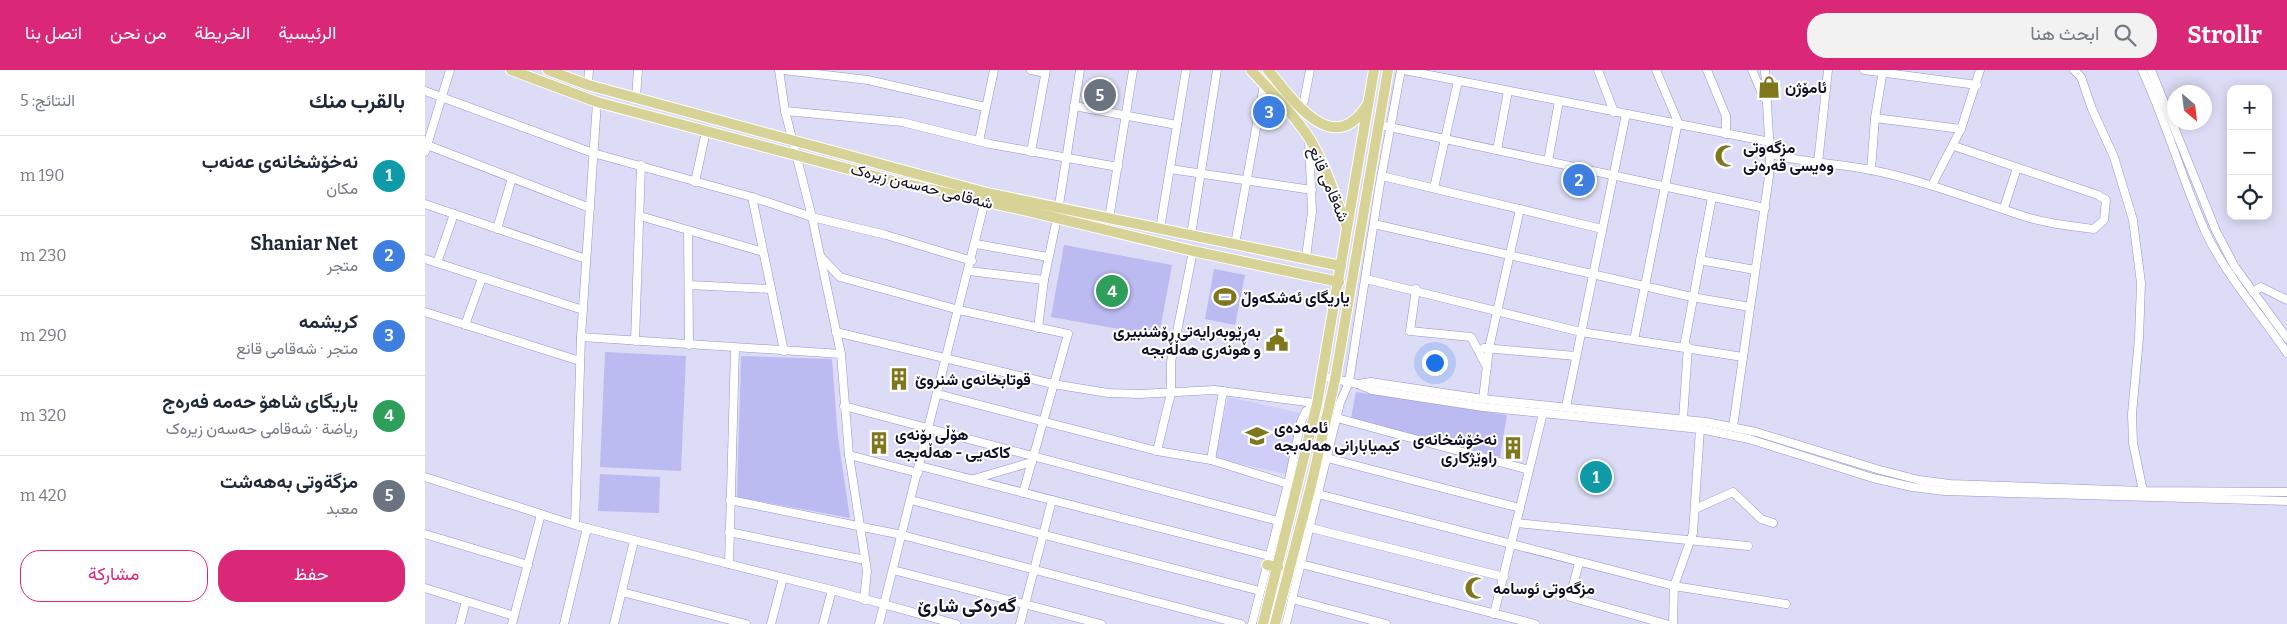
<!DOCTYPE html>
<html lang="ar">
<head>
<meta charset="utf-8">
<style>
  :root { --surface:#fff; --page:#f2f2f3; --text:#1f2937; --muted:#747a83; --line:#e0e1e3; --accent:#db2777 }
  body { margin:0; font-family:Bitter,Vazirmatn,serif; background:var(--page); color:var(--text); direction:rtl }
  .controls { position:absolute; right:15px; top:15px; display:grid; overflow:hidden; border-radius:10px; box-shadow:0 2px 12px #0003 }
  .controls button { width:45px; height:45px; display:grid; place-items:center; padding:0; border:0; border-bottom:1px solid var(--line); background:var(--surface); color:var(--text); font:25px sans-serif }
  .compass { position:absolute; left:1742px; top:15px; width:45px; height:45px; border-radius:50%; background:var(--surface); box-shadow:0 2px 12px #0003; rotate:152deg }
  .you { position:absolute; left:1009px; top:292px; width:18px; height:18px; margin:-12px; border:4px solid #fff; border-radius:50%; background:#1a73e8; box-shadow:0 0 0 8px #1a73e833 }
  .badge { display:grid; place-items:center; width:32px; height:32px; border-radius:50%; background:var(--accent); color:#fff; font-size:16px; font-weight:700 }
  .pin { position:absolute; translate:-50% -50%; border:2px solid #fff; box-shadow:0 1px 5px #0006 }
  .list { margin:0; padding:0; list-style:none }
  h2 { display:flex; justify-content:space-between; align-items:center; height:65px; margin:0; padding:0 20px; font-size:21px }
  h2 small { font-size:16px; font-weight:400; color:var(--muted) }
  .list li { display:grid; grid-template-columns:32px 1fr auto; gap:15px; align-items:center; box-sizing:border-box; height:80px; padding:0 20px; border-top:1px solid var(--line) }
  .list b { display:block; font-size:19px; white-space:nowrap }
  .list p { margin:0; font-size:16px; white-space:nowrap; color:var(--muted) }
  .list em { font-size:16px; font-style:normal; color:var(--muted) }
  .actions { display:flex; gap:10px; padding:15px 20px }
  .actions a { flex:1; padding:11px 0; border:1px solid var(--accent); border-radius:20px; text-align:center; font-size:18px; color:var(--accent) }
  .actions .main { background:var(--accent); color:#fff }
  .icon { flex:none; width:28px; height:28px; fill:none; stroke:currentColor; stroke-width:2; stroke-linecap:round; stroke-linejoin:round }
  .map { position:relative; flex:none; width:1862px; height:554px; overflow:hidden; direction:ltr }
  header { display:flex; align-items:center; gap:30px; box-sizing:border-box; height:70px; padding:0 25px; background:var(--accent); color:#fff }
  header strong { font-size:24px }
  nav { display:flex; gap:28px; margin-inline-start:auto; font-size:18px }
  .search { width:350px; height:45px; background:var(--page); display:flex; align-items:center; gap:12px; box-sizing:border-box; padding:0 18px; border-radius:20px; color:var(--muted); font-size:19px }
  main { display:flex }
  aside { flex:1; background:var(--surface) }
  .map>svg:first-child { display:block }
  .built { fill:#cecef9 }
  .green { fill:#bbbaf1 }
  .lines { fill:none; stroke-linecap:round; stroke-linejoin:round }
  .minor-casing { stroke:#9493cf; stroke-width:9 }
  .major-casing { stroke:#fff; stroke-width:12 }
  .minor { stroke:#fff; stroke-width:8 }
  .major { stroke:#d7d295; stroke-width:10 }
  .labels { text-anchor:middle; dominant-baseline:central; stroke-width:4; stroke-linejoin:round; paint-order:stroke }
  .poi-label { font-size:16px; font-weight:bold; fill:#110f25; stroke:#fff; text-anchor:start }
  .street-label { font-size:16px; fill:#110f25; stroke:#fff }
  .quarter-label { font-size:19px; font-weight:bold; fill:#110f25; stroke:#fff }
</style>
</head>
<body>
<header>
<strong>Strollr</strong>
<div class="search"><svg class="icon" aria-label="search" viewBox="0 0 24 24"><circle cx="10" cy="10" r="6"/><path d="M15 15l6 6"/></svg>ابحث هنا</div>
<nav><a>الرئيسية</a><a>الخريطة</a><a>من نحن</a><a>اتصل بنا</a></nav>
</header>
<main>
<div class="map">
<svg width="1862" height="554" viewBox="0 0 1862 554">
  <rect width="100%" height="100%" fill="#dcdcf6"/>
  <!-- built -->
  <polygon class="built" points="803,327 875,343 861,404 789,388"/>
  <!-- green -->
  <g class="green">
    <polygon points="639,175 747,195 734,266 626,247"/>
    <polygon points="789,199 820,205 810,255 780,249"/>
    <polygon points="180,282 261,286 256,401 175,397"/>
    <polygon points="316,286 407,289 413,368 425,448 312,427"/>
    <polygon points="931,322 1082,345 1075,387 926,348"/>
    <polygon points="175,404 235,407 234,443 173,441"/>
  </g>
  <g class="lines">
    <defs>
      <g id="minor">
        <polyline points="354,0 360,41 387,147 416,284 424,385 442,501 439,530"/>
        <polyline points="358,0 443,10 560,37"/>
        <polyline points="606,0 620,3"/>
        <polyline points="979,0 1345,72"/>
        <polyline points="1173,0 1189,42"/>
        <polyline points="1282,0 1301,46 1301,64"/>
        <polyline points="1327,0 1339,28"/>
        <polyline points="1439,0 1552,15"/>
        <polyline points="1649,0 1656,7 1667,39 1689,87 1708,150 1716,213 1714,268 1707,344 1708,373 1718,421"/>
        <path d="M1717 0C1742 53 1757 110 1781 163 1802 207 1835 243 1862 283"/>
        <polyline points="1726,0 1791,161 1810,197 1862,268"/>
        <polyline points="163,15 164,0"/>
        <polyline points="0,21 168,83 327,127 387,147 461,165 547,191"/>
        <polyline points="211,28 213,0"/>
        <polyline points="649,36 752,55"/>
        <polyline points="875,37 879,31 885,0"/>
        <polyline points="360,41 477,52 565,74 693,97"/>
        <polyline points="1450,48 1536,59"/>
        <polyline points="955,55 1340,138"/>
        <polyline points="554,71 569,0"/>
        <polyline points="2,75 165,138"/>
        <polyline points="1072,80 1083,21"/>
        <polyline points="0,82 25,0"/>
        <polyline points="606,82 621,0"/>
        <path d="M1345 84C1378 93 1413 93 1446 100 1497 110 1546 129 1595 145 1618 153 1645 156 1669 159L1679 150 1681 130 1673 125 1529 76"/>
        <polyline points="1123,91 1134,31"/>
        <polyline points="1393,93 1403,0"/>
        <polyline points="745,99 887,120"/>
        <polyline points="1446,100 1450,48 1458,0"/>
        <polyline points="957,106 1177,159"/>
        <polyline points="270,112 281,61"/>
        <polyline points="1507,115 1536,59 1555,0"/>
        <polyline points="1009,118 1033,11"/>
        <polyline points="327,127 359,281"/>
        <polyline points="0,134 161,189"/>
        <polyline points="1579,138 1592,98"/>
        <polyline points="215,146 338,182"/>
        <polyline points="684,149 708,0"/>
        <polyline points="949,154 1267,227 1325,237"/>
        <polyline points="72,159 87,108"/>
        <polyline points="735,159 761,0"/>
        <polyline points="263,161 264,275"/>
        <polyline points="766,165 792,0"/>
        <polyline points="551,174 623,187"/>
        <polyline points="810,174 839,15"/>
        <polyline points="396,187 415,207 534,240 643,264 598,423"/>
        <polyline points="881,187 887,142 884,70"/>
        <polyline points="0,189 158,240"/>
        <polyline points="1275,190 1330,200"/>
        <polyline points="12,193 29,144"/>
        <polyline points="544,201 619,210"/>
        <polyline points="941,209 1156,262 1318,287"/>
        <polyline points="264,215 346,219"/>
        <polyline points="991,219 985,261 1046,267 1062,297"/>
        <polyline points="1828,222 1836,217 1862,230"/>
        <polyline points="0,242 155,291"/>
        <polyline points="40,255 57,208"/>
        <polyline points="613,258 619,210 632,148 655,0"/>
        <polyline points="411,262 628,314 683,323 715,324 789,320 905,335"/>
        <polyline points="156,267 416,284"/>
        <polyline points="1209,270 1253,52 1231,0"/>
        <polyline points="210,271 216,95"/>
        <polyline points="1259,277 1287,127"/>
        <polyline points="1059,278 1151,286"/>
        <polyline points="896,306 933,314 947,320 1058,337 1275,359 1324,369 1448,408 1487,417 1519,421 1862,431"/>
        <polyline points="933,314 946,312 1058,329 1281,352 1331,362 1455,400 1494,410 1525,414 1718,421 1862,422"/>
        <polyline points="513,324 732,381 786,390 863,414"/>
        <polyline points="1058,329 1064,278 1095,139"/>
        <polyline points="419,336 853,451"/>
        <polyline points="1141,337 1201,44"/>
        <polyline points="912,348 1104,400"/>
        <polyline points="1258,349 1263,277"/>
        <polyline points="1308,357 1344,106 1345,84 1340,0"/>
        <polyline points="732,381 746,323 746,292 768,181"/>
        <polyline points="424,385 493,403"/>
        <polyline points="902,388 1095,438"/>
        <polyline points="786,390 798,321"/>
        <polyline points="495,396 844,486"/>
        <polyline points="0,407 150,455 407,520 531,554"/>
        <polyline points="549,409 607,392"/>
        <polyline points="893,424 1249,516 1361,534"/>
        <polyline points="305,430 477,465 816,554"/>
        <polyline points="486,430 835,521"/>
        <polyline points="1270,439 1308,422 1336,449 1348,453"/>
        <polyline points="1091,453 1323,476"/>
        <polyline points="150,455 156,267 172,32"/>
        <polyline points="886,458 1079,507"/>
        <polyline points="304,462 440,490"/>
        <polyline points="0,464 103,495"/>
        <polyline points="1154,493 1145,527 1241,554"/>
        <polyline points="304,494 310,278"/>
        <polyline points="876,494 1110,554"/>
        <polyline points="468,500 676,554"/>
        <polyline points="0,518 89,546"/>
        <polyline points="197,522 321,554"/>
        <polyline points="867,529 961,554"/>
        <polyline points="1069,544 1118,343"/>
        <polyline points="35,554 41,531"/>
        <polyline points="87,554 116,444"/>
        <polyline points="139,554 162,458"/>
        <polyline points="189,554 209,471"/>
        <polyline points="346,554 358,508"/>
        <polyline points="398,554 407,520"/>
        <polyline points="454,554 561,127"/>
        <polyline points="595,554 627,430"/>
        <polyline points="827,554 863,414 876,352 881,341 892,334"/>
        <polyline points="861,554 915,333 924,312 954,119 976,0"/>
        <polyline points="1248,554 1249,516 1268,463 1275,359"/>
      </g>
      <g id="major">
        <polyline points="86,0 172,32 476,113 607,142 768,181 914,212"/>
        <polyline points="123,0 163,15 562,123 916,196"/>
        <path d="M826 0C846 22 868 43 884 68 901 95 910 128 922 157"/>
        <path d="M843 0C869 31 908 90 943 34"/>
        <polyline points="842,495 853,497"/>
        <polyline points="838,554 892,334 949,0"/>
        <polyline points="850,554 886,416 910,310 963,0"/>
      </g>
    </defs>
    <!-- minor casing -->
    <use href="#minor" class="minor-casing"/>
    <!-- major casing -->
    <use href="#major" class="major-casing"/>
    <!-- minor -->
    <use href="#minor" class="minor"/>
    <!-- major -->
    <use href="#major" class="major"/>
  </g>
  <!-- icons -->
  <defs>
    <symbol id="shop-bare" viewBox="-9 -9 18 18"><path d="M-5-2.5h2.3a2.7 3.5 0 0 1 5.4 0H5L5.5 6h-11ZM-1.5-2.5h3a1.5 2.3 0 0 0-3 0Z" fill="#7f771c" stroke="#fff" stroke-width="2.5" paint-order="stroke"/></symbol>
    <symbol id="mosque-bare" viewBox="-9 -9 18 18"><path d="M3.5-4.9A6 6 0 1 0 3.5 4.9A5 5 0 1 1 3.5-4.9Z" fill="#7f771c" stroke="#fff" stroke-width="2.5" paint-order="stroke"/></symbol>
    <symbol id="stadium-bare" viewBox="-9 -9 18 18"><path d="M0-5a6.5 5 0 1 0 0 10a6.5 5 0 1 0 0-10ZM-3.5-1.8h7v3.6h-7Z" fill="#7f771c" stroke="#fff" stroke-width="2.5" paint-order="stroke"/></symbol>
    <symbol id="civic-bare" viewBox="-9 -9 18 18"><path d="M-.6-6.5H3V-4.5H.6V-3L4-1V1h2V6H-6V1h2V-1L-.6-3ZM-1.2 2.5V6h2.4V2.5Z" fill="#7f771c" stroke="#fff" stroke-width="2.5" paint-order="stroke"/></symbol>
    <symbol id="building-bare" viewBox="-9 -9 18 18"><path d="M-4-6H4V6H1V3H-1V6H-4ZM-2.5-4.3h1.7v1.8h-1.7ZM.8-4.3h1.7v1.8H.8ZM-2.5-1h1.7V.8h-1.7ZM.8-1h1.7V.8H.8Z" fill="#7f771c" stroke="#fff" stroke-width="2.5" paint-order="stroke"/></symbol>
    <symbol id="school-bare" viewBox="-9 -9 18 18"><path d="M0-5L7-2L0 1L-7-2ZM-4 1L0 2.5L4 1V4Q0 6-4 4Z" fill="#7f771c" stroke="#fff" stroke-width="2.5" paint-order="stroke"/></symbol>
  </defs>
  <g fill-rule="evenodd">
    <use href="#shop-bare" x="1328" y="1" width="32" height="32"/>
    <use href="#mosque-bare" x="1285" y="70" width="32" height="32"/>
    <use href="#stadium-bare" x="784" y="211" width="32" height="32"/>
    <use href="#civic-bare" x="836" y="254" width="32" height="32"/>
    <use href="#building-bare" x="458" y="293" width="32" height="32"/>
    <use href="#school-bare" x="816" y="350" width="32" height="32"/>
    <use href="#building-bare" x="438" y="357" width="32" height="32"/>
    <use href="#building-bare" x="1072" y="362" width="32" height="32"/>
    <use href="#mosque-bare" x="1035" y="502" width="32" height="32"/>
  </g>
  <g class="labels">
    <!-- poi labels -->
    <g class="poi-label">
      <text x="1360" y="17">ئامۆژن</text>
      <text x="1318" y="77">مزگەوتی<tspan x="1318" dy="18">وەیسی قەرەنی</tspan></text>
      <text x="816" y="227">یاریگای ئەشکەوڵ</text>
      <text x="836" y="261" text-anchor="end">بەڕێوبەرایەتی ڕۆشنبیری<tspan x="836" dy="18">و هونەری هەڵەبجە</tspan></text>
      <text x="490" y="309">قوتابخانەی شنروێ</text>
      <text x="849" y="357">ئامەدەی<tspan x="849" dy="18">کیمیابارانی هەلەبجە</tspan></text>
      <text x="470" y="364">ھۆڵی بۆنەی<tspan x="470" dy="18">کاکەیی - هەڵەبجە</tspan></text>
      <text x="1072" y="369" text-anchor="end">نەخۆشخانەی<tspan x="1072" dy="18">راوێژکاری</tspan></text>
      <text x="1068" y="518">مزگەوتی ئوسامە</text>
    </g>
    <!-- street labels -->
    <g class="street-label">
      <text transform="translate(904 114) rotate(67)">شەقامی قانع</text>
      <text transform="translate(497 116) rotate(14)">شەقامی حەسەن زیرەک</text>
    </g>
    <!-- quarter labels -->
    <g class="quarter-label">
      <text x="542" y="535">گەرەکی شارێ</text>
    </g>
  </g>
</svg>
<div class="controls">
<button>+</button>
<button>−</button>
<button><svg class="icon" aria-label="locate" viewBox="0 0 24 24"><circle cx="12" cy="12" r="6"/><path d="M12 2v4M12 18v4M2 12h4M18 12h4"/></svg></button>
</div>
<svg class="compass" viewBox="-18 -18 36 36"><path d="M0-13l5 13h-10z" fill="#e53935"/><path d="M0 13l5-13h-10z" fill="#747a83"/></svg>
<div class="you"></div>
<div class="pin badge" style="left:1171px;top:407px;background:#0f9aa8">1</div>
<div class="pin badge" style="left:1154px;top:110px;background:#3f7fe0">2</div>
<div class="pin badge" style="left:844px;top:42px;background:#3f7fe0">3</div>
<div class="pin badge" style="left:687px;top:221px;background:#2e9e5b">4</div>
<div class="pin badge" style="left:675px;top:25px;background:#6b7280">5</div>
</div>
<aside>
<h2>بالقرب منك<small>النتائج: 5</small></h2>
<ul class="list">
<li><span class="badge" style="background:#0f9aa8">1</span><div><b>نەخۆشخانەی عەنەب</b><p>مكان</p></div><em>190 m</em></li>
<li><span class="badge" style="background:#3f7fe0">2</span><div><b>Shaniar Net</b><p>متجر</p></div><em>230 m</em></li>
<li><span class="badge" style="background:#3f7fe0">3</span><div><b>کریشمە</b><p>متجر · شەقامی قانع</p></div><em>290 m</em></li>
<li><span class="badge" style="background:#2e9e5b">4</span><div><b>یاریگای شاهۆ حەمە فەرەج</b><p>رياضة · شەقامی حەسەن زیرەک</p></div><em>320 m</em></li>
<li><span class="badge" style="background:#6b7280">5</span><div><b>مزگةوتى بەھەشت</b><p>معبد</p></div><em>420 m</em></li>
</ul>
<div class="actions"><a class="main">حفظ</a><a>مشاركة</a></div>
</aside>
</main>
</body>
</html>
